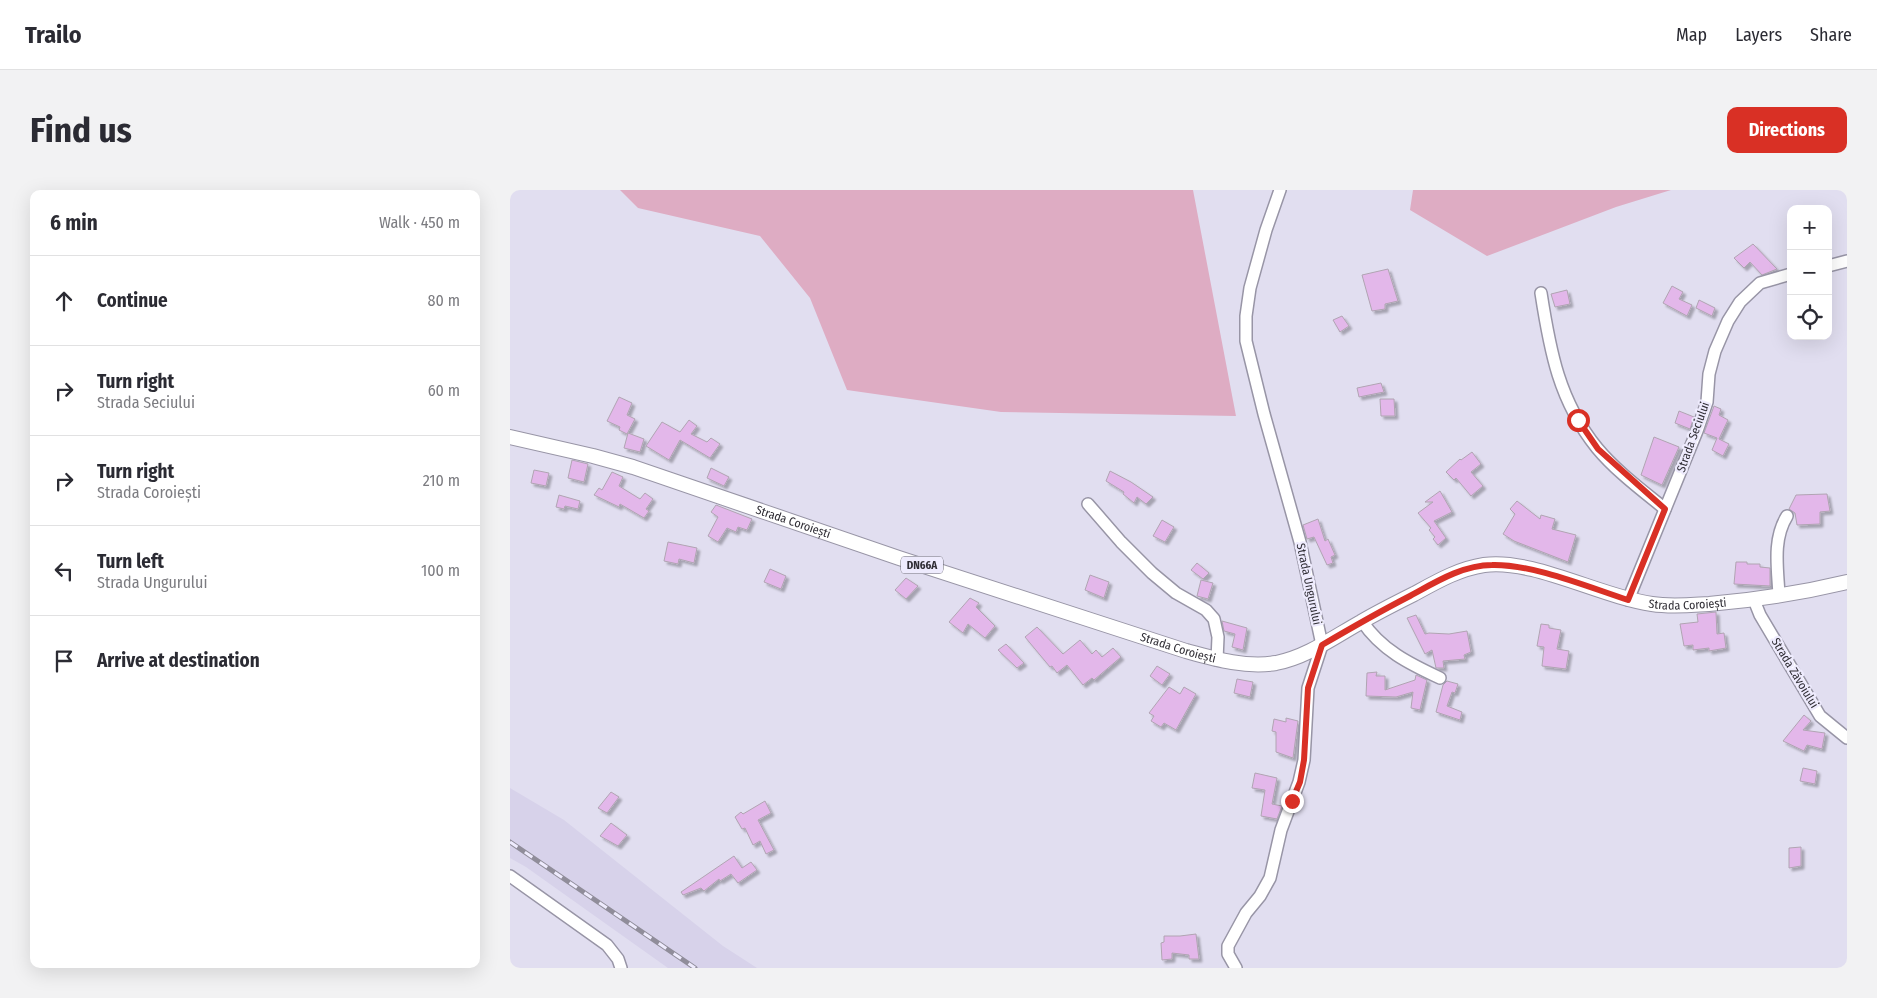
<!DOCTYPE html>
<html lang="en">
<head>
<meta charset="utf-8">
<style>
  :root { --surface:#fff; --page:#f2f2f3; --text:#2b2b33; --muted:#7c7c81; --line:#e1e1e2; --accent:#d93025 }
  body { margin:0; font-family:"Fira Sans Condensed",sans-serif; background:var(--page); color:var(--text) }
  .controls { position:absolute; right:15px; top:15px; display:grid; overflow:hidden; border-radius:10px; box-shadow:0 5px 20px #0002 }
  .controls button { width:45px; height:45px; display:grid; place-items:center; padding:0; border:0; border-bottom:1px solid var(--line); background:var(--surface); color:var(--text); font:25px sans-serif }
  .stop { position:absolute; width:15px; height:15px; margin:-11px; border:4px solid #d93025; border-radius:50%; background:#fff }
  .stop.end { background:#d93025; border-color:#fff; box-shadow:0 1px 5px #0008 }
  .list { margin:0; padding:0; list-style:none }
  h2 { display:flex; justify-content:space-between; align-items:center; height:65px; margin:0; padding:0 20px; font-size:21px }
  h2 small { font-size:16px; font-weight:400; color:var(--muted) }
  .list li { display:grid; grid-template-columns:32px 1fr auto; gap:15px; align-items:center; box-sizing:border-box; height:90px; padding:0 20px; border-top:1px solid var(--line) }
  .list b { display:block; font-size:19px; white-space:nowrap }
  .list p { margin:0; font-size:16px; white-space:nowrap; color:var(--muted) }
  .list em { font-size:16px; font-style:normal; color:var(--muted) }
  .icon { flex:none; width:28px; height:28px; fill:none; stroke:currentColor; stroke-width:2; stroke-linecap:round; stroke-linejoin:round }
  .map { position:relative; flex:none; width:1337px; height:778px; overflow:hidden; border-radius:10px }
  header { display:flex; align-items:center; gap:30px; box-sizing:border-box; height:70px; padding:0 25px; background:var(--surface); border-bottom:1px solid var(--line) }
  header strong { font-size:24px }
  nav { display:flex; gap:28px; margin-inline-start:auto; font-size:18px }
  .intro { display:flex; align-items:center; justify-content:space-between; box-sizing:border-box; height:120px; padding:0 30px }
  h1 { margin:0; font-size:35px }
  .button { padding:12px 22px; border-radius:10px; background:var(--accent); color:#fff; font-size:18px; font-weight:700 }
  main { display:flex; gap:30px; padding:0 30px }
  aside { flex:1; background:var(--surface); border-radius:10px; box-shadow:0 5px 20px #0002 }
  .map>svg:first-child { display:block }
  .built { fill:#d7d2ea }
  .green { fill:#deacc3 }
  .building { fill:#e3b7ea; stroke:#b0a4b2; filter:url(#shadow) }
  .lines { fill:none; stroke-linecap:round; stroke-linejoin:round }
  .minor-casing { stroke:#9895a6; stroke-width:14 }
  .major-casing { stroke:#9895a6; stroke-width:16 }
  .minor { stroke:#fff; stroke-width:11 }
  .major { stroke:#fff; stroke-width:14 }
  .rail-casing { stroke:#908d9a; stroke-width:5 }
  .rail { stroke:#eeebfd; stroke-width:3; stroke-dasharray:9; stroke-linecap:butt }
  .route { stroke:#d93025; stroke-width:6 }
  .labels { text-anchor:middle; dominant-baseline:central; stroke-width:4.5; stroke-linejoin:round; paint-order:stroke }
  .shield { fill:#eeebfd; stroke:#696771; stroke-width:1 }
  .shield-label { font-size:11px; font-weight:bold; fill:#302e35 }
  .street-label { font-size:12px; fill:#302e35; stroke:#eeebfd }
</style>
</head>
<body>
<header>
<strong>Trailo</strong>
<nav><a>Map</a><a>Layers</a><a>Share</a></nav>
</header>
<div class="intro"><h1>Find us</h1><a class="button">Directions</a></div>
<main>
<aside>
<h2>6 min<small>Walk · 450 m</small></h2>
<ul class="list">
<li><svg class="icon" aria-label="ahead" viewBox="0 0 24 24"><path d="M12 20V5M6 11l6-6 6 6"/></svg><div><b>Continue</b></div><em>80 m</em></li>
<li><svg class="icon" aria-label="right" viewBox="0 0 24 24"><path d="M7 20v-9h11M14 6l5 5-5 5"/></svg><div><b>Turn right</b><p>Strada Seciului</p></div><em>60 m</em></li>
<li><svg class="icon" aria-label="right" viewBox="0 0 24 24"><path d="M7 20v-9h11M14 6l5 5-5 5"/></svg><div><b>Turn right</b><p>Strada Coroiești</p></div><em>210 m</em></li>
<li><svg class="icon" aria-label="left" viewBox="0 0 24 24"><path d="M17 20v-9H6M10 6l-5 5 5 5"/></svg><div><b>Turn left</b><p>Strada Ungurului</p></div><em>100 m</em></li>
<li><svg class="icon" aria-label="arrive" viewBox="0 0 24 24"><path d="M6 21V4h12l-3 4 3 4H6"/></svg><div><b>Arrive at destination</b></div></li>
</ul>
</aside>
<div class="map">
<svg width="1337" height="778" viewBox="0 0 1337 778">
  <defs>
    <filter id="shadow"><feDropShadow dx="3" dy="3" stdDeviation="1" flood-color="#0004"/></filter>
  </defs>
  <rect width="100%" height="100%" fill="#e1def0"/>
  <!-- built -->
  <polygon class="built" points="0,598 54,630 213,756 247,778 158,778 16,677 0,668"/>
  <!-- green -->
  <g class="green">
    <polygon points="110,0 683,0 726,226 491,222 337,200 300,108 250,46 128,18"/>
    <polygon points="903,0 1161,0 1106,17 977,66 900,20"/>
  </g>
  <!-- building -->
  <g class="building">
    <polygon points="1243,54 1267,79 1252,85 1240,72 1234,78 1224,68"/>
    <polygon points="878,79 888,111 875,114 875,119 862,121 852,85"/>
    <polygon points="1162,96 1173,102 1169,109 1182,115 1177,126 1153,113"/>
    <polygon points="1057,100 1060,114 1045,117 1041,104"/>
    <polygon points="1189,110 1205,118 1202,126 1186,118"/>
    <polygon points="832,126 839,136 830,142 823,130"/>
    <polygon points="871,193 874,202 849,207 847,198"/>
    <polygon points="109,207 122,213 117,225 125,229 117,244 109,240 110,237 97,231"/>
    <polygon points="870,209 884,209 885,226 871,226"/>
    <polygon points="1204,216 1211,219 1209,225 1218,230 1209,249 1219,254 1213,266 1202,260 1207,248 1194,243"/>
    <polygon points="1169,221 1184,227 1180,239 1165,233"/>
    <polygon points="179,230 187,236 181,244 197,252 201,248 210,254 200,268 170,250 159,270 136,256 152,232 170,242"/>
    <polygon points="118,243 134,249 130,262 114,258"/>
    <polygon points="1144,247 1169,257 1152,295 1131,285"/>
    <polygon points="962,262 971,274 961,282 973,296 961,306 946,288 944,290 936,282 950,269 951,270"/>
    <polygon points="62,270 78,274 74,292 58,288"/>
    <polygon points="201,278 219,287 214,296 197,288"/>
    <polygon points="24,280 39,283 36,296 21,293"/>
    <polygon points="600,281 621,292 643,307 636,314 627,307 624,313 613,304 614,302 596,291"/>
    <polygon points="102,282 113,287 109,296 130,309 135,303 143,309 136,319 139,321 134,328 110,314 109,317 84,305 89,298 92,300"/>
    <polygon points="930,301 942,322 924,331 936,348 928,355 923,349 925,347 919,340 921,338 908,323 923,312 915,312"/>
    <polygon points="1317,304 1320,321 1310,322 1310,334 1287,335 1285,323 1279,319 1286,305"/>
    <polygon points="49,305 70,311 68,319 55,316 54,319 46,317"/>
    <polygon points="1007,311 1030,329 1031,325 1045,329 1042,339 1066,345 1058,372 1004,351 993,344 1005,324 1000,319"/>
    <polygon points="206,315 242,329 237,340 228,337 226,342 217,338 208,352 198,346 208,327 201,322"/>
    <polygon points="808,329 815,351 818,349 825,365 821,367 823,373 817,375 804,347 797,349 793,335"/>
    <polygon points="652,330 664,337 655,352 643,346"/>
    <polygon points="158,352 187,358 184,373 169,369 168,374 154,371"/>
    <polygon points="1226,372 1237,372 1237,374 1250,374 1250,377 1260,378 1260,396 1224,394"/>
    <polygon points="687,373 699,383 693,389 681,380"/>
    <polygon points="260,379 276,386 271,399 254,392"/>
    <polygon points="580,385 599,392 594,408 575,400"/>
    <polygon points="396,388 408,396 396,409 385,400"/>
    <polygon points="691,390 703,393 698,409 687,406"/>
    <polygon points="460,408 469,413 466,417 485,436 475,448 458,434 453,443 439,432"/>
    <polygon points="1206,422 1207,444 1214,443 1216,458 1199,461 1199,458 1183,460 1183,455 1174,456 1170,434 1188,432 1187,424"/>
    <polygon points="906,425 915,444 919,443 939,444 957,441 961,462 954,465 955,469 933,471 934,478 926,478 922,460 915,464 897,428"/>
    <polygon points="712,431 737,438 733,460 722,457 725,444 714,441"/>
    <polygon points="1031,434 1039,435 1039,438 1051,440 1047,459 1059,461 1056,479 1032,476 1034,457 1027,456"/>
    <polygon points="527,437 553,464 570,450 582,464 586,460 592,467 603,458 611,467 584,490 582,488 573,495 557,475 547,483 542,476 540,477 515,447"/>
    <polygon points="496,454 514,473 507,478 488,460"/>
    <polygon points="647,476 660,484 652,495 640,486"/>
    <polygon points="867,482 866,486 875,486 875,500 905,490 906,485 917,490 910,520 901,518 903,502 886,507 856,506 857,483"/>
    <polygon points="727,489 743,492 740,507 724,503"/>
    <polygon points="937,491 948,494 945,503 942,502 937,516 952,522 950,530 926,522 933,495"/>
    <polygon points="659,497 670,504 674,497 686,504 666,540 654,533 651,537 641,531 644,526 639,523"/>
    <polygon points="1294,525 1301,531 1293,540 1315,543 1312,559 1297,555 1294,561 1273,551"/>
    <polygon points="776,528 788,531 783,568 766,562 766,542 762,541 764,529 776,532"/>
    <polygon points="1293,578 1307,581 1305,594 1290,591"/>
    <polygon points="745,583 767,588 762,614 772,616 767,629 751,626 755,600 742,598"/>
    <polygon points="101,602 109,607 97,623 88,618"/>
    <polygon points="255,611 261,623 248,630 264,660 256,664 250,651 243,655 235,638 232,639 225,627 231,622 233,624"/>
    <polygon points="101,633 117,645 108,656 90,646"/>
    <polygon points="1291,657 1291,676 1279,678 1279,658"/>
    <polygon points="224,666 232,678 241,672 247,680 228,693 221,684 210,691 209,689 194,701 191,698 173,705 171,702"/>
    <polygon points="686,744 689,769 679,769 679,765 662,763 662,769 652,770 651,753 654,752 654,746 670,746"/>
  </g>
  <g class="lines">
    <defs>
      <g id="minor">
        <polyline points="1318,76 1337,71"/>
        <path d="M1031 103C1040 161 1049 211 1087 258 1106 281 1133 301 1155 319"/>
        <polyline points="578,314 611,352 642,383 666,403 696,420 704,429 708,447 707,470"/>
        <path d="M1269 406C1268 380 1262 350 1277 326"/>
        <polyline points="1118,410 1187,241 1197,212 1199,184 1205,161 1218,131 1230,112 1250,93 1281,84"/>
        <polyline points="1244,410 1250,425 1310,526 1337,548"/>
        <path d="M852 431C871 460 900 474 930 488"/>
        <polyline points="0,686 97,755 108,769 111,778"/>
        <polyline points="726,778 718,764 718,756 736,723 750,706 760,688 771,640 789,592 794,570 798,498 812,455 790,352 754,224 736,151 736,126 740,98 756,40 770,0"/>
      </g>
      <g id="major">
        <path id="s1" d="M0 247 83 266 123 277 389 368 676 461C705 469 736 478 766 473 797 467 824 447 851 432 868 422 886 413 904 404 926 392 948 379 974 375 1022 368 1091 407 1142 414 1161 417 1180 415 1199 414 1246 410 1291 403 1337 392"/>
      </g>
    </defs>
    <!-- minor casing -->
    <use href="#minor" class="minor-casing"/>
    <!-- major casing -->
    <use href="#major" class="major-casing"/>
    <!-- minor -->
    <use href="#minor" class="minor"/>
    <!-- major -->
    <use href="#major" class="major"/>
    <defs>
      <polyline id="rail" points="0,652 185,778"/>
    </defs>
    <!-- rail casing -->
    <use href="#rail" class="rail-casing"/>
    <!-- rail -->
    <use href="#rail" class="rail"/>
  </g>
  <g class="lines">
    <!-- route -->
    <path class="route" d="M782 611 790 592 794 570 798 498 812 455C841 438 869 422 898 407 924 393 952 375 982 375 1023 374 1078 397 1118 410L1155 319 1088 259 1068 230"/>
  </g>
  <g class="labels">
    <!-- shield labels -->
    <rect class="shield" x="391" y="366.5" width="42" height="17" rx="4"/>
    <g class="shield-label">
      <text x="412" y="375">DN66A</text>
    </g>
    <!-- street labels -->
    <g class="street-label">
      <text transform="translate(1183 247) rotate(-70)">Strada Seciului</text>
      <text stroke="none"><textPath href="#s1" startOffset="296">Strada Coroiești</textPath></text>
      <text transform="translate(799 394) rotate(78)">Strada Ungurului</text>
      <text stroke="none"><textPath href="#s1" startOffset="1241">Strada Coroiești</textPath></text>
      <text stroke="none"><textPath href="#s1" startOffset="701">Strada Coroiești</textPath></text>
      <text transform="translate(1285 483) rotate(59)">Strada Zăvoiului</text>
    </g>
  </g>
</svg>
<div class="controls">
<button>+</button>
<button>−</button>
<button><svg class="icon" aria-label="locate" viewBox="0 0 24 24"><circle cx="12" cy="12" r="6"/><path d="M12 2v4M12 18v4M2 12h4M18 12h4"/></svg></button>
</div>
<div class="stop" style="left:1068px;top:230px"></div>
<div class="stop end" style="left:782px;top:611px"></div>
</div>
</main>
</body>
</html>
